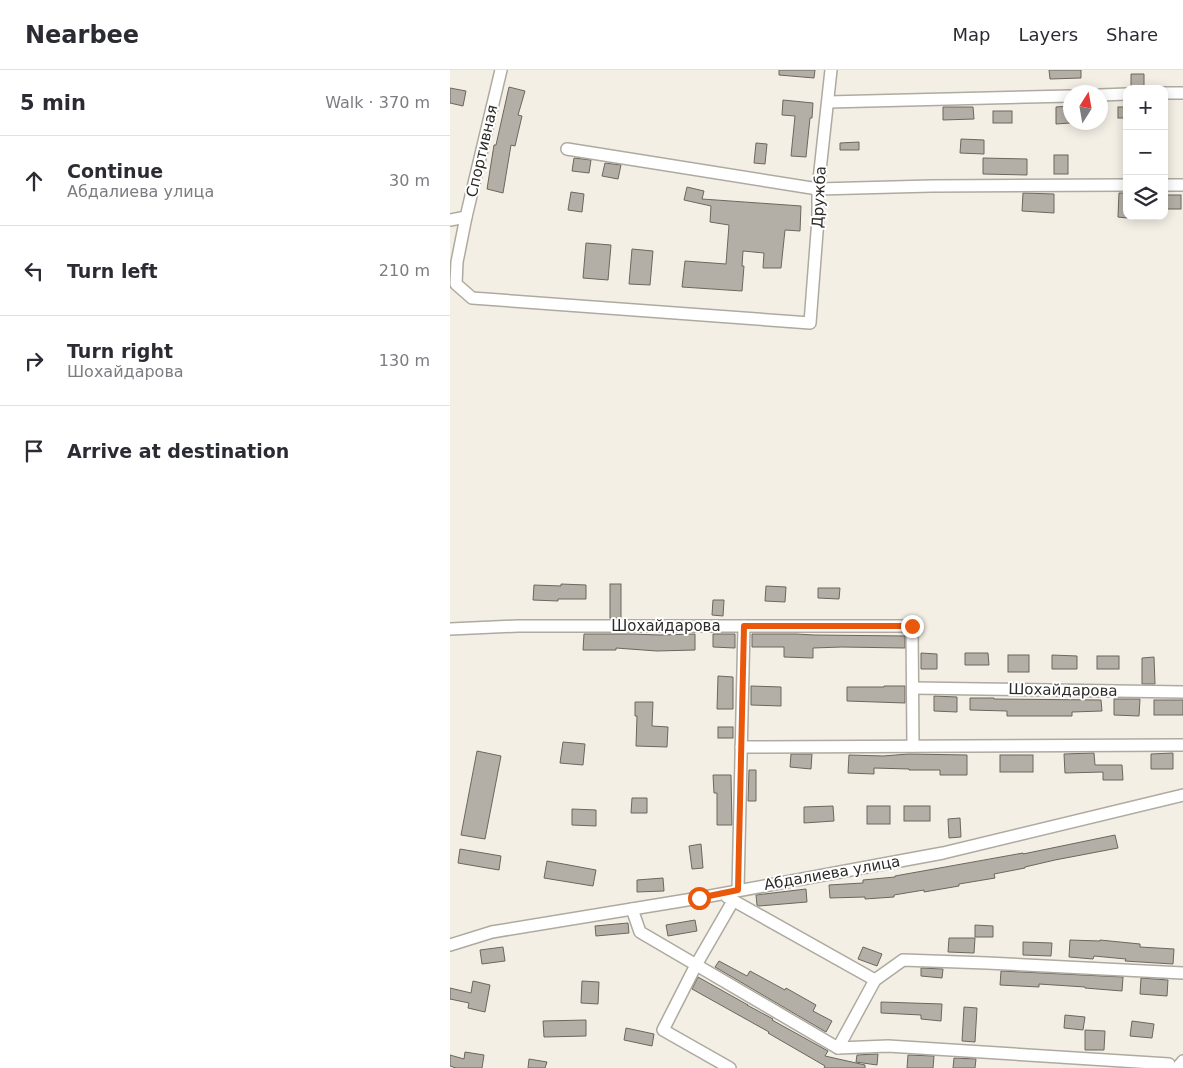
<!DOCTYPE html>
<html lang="en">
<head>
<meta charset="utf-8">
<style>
  :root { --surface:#fff; --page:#f7f7f7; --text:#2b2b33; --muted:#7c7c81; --line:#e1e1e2 }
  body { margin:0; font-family:"DejaVu Sans",sans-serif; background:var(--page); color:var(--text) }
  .controls { position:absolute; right:15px; top:15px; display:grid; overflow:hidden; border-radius:10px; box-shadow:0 2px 12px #0003 }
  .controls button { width:45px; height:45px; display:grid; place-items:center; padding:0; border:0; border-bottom:1px solid var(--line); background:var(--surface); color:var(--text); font:25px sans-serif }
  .compass { position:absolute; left:613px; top:15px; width:45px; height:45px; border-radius:50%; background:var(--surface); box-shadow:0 2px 12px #0003; rotate:11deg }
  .stop { position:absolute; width:15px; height:15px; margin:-11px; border:4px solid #ea580c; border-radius:50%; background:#fff }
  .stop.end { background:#ea580c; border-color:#fff; box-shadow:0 1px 5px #0008 }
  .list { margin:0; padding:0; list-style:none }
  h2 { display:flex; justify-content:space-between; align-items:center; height:65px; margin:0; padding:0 20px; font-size:21px }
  h2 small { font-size:16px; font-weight:400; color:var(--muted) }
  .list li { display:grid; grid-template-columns:32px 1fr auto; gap:15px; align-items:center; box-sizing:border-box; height:90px; padding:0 20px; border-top:1px solid var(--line) }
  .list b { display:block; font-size:19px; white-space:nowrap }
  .list p { margin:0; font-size:16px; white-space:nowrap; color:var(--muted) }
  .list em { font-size:16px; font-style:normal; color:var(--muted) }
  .icon { flex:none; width:28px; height:28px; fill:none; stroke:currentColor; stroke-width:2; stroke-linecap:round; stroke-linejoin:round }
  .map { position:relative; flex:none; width:733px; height:998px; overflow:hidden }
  header { display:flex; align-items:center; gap:30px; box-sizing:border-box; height:70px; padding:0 25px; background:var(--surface); border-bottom:1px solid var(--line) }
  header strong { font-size:24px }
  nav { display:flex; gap:28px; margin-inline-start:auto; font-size:18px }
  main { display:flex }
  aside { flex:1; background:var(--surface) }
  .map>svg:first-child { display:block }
  .building { fill:#b4afa6; stroke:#6b675e }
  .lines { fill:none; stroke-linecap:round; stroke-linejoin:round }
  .minor-casing { stroke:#aeaaa0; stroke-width:14 }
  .minor { stroke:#fff; stroke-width:11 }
  .route { stroke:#ea580c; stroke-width:6 }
  .labels { text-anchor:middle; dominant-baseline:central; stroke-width:4; stroke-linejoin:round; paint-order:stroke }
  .street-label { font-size:15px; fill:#2c2b27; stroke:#fff }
</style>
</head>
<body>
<header>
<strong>Nearbee</strong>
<nav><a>Map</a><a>Layers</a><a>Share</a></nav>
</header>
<main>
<aside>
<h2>5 min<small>Walk · 370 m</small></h2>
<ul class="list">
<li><svg class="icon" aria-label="ahead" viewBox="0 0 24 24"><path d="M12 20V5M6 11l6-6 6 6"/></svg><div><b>Continue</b><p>Абдалиева улица</p></div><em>30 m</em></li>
<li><svg class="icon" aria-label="left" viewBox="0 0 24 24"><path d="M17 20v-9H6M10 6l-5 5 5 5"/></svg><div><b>Turn left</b></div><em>210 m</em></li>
<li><svg class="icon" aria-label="right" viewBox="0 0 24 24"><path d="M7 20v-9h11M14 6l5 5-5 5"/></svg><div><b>Turn right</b><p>Шохайдарова</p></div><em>130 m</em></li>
<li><svg class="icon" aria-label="arrive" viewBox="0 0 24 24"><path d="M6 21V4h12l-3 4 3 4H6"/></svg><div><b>Arrive at destination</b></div></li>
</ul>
</aside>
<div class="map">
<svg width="733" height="998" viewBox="0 0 733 998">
  <rect width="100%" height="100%" fill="#f4efe5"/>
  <!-- building -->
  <g class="building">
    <polygon points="329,0 365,0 364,8 329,5"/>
    <polygon points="599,0 631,0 631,8 600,9"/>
    <polygon points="681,4 694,4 694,19 682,19 681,18"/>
    <polygon points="59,17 75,21 68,45 72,46 65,76 61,75 53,123 37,119 44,75 46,75"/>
    <polygon points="0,18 16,21 13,36 0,33"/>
    <polygon points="333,30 363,33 362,48 360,48 356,87 341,86 345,46 332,45"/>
    <polygon points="620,36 620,53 606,54 606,37"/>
    <polygon points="493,37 523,37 524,49 493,50"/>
    <rect x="668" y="37" width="9" height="11"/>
    <rect x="543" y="41" width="19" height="12"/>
    <polygon points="511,69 534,70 534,84 510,83"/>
    <polygon points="409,72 409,80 390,80 390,73"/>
    <polygon points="306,73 317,74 315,94 304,93"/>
    <rect x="604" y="85" width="14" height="19"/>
    <polygon points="124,88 141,90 139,103 122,101"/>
    <polygon points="533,88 577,89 577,105 533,104"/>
    <polygon points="155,93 171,95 168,109 152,106"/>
    <polygon points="237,117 254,121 252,129 351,136 350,161 335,160 331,198 313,198 314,183 293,181 292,196 294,196 292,221 232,217 235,191 276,194 279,155 260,152 261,136 234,130"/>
    <polygon points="121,122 134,124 132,142 118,140"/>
    <polygon points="573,123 604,124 604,143 572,141"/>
    <polygon points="669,123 677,123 677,148 668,147"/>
    <rect x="714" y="125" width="17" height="14"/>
    <polygon points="136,173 161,175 158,210 133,208"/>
    <polygon points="182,179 203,181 200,215 179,214"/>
    <polygon points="111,514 136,515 136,529 108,529 108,531 83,530 84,515 111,516"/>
    <rect x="160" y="514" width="11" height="34"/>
    <polygon points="316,516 336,517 335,532 315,531"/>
    <polygon points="368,518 390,518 389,529 368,528"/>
    <polygon points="263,530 274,530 273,546 262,545"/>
    <polygon points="134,564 181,564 210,565 245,564 245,580 207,581 166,578 166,580 133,580"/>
    <polygon points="263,564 285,564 285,578 263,577"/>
    <polygon points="302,564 346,564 364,565 455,566 455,578 392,577 363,578 363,588 334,587 334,577 302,577"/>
    <polygon points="471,583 487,584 487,599 471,599"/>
    <polygon points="515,583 538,583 539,595 515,595"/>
    <rect x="558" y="585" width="21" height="17"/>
    <polygon points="602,585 627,586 627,599 602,599"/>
    <rect x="647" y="586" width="22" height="13"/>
    <polygon points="704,587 705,614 692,614 692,588"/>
    <polygon points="268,606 283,607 283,639 267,639"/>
    <polygon points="301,616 331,617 331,636 301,635"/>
    <polygon points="434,616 455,616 455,633 397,631 397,617 434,617"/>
    <polygon points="484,626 507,627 507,642 484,641"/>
    <polygon points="520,628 544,628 544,629 651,630 652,641 622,642 622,646 557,646 557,641 520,640"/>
    <polygon points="664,629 690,629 689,646 664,645"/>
    <rect x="704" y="630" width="29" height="15"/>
    <polygon points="185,632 203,632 202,656 218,657 217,677 186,676 187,646 185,646"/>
    <rect x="268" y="657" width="15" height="11"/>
    <polygon points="113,672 135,674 133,695 110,693"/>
    <polygon points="27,681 51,686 35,769 11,765"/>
    <polygon points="644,683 645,695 672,695 673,710 653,710 653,702 615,703 614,684"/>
    <polygon points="723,683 723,699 701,699 701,684"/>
    <polygon points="341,684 362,684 361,699 340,697"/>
    <polygon points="459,684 517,685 517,705 490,705 490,700 459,700 459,699 424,698 424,704 398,703 399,685 433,686"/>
    <rect x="550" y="685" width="33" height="17"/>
    <polygon points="299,700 306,700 306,731 298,731"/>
    <polygon points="263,705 281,705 282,755 267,755 267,723 264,723"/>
    <polygon points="182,728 197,728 197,743 181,743"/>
    <polygon points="383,736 384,751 354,753 354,737"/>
    <rect x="417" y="736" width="23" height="18"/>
    <rect x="454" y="736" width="26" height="15"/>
    <polygon points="122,739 146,740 146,756 122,755"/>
    <polygon points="510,748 511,767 499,768 498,749"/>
    <polygon points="665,765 668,778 605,790 575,797 575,798 544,804 545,808 509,814 509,816 474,822 474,820 444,825 444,827 415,829 415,827 380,828 379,815 413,813 413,810 445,807 445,806 573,783 573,784"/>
    <polygon points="251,774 253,798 242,799 239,776"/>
    <polygon points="10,779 51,786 49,800 8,793"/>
    <polygon points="97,791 146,800 143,816 94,808"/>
    <polygon points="213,808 214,821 187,822 187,810"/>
    <polygon points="356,819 357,832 309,836 307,835 306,825"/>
    <polygon points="245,850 247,861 218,866 216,855"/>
    <polygon points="178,853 179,863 146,866 145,856"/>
    <polygon points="525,855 543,856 543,867 525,867"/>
    <polygon points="499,868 525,868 524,883 498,882"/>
    <polygon points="620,870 650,871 650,870 690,874 690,877 724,879 723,894 675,891 676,889 644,886 643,889 619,887"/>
    <polygon points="573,872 602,873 601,886 573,885"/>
    <polygon points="53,877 55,891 32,894 30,880"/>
    <polygon points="413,877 432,884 427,896 408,889"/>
    <polygon points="269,891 297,906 300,901 335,920 336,918 366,935 363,941 382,951 376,962 265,897"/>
    <polygon points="471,898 493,899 492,908 471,906"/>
    <polygon points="551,901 673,907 672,921 635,918 635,917 589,914 589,917 550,915"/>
    <polygon points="248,907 298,935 297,935 323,949 322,950 378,981 375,986 415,995 415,998 374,998 375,996 318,963 319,962 242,919"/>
    <polygon points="691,908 718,910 717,926 690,924"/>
    <polygon points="23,911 40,915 35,942 18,938 19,933 0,929 0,918 21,923"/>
    <polygon points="132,911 149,912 148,934 131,933"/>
    <polygon points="431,932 492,934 491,951 471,949 471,945 431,943"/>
    <polygon points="514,937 527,938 525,972 512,971"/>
    <polygon points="615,945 635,947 633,960 614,958"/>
    <polygon points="136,950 136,966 94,967 93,951"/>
    <polygon points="682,951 704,954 702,968 680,966"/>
    <polygon points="176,958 204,964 202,976 174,970"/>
    <polygon points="635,960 655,961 654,980 635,980"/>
    <polygon points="15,982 34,985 32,998 6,998 0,996 0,985 14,989"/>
    <polygon points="428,984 427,995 406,992 407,985"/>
    <polygon points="458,985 484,986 483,998 457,998"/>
    <polygon points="504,988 526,989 525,998 503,998"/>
    <polygon points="79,989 97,992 95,998 78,998"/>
  </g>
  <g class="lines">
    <defs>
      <g id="minor">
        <polyline points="714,23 733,23"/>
        <polyline points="650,25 677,24"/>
        <polyline points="378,32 620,26"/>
        <polyline points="117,79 368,119 481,116 677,115"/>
        <polyline points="714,115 733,115"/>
        <polyline points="16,147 7,192 6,214 22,228 360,253 368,149 368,119 381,0"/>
        <polyline points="0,150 16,147 51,0"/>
        <polyline points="0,559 68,556 462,556 463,676"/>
        <polyline points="463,618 733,622"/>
        <polyline points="291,677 733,675"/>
        <polyline points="288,820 294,556"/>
        <polyline points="277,827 425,910"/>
        <polyline points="182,839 190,862 388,978 438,976 719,994"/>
        <polyline points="0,875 42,862 249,828 493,783 733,725"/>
        <polyline points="388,978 425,910 453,890 537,893 733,903"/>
        <polyline points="280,998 213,960 246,895 283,831"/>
        <polyline points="727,998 733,991"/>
      </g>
    </defs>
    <!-- minor casing -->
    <use href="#minor" class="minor-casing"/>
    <!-- minor -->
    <use href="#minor" class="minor"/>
  </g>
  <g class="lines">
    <!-- route -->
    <polyline class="route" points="249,828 288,820 294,556 462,556"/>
  </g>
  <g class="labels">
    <!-- street labels -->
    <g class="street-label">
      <text transform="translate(32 81) rotate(-77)">Спортивная</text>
      <text transform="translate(369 127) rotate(-87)">Дружба</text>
      <text x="216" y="556">Шохайдарова</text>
      <text transform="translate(613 620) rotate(1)">Шохайдарова</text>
      <text transform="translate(382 803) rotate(-10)">Абдалиева улица</text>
    </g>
  </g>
</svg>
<div class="controls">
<button>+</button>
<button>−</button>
<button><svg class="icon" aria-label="layers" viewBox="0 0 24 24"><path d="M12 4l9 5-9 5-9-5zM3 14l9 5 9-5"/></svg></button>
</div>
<svg class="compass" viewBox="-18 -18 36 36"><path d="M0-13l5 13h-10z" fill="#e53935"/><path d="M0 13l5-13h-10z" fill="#7c7c81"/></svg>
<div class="stop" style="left:249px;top:828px"></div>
<div class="stop end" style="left:462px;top:556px"></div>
</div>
</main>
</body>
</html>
